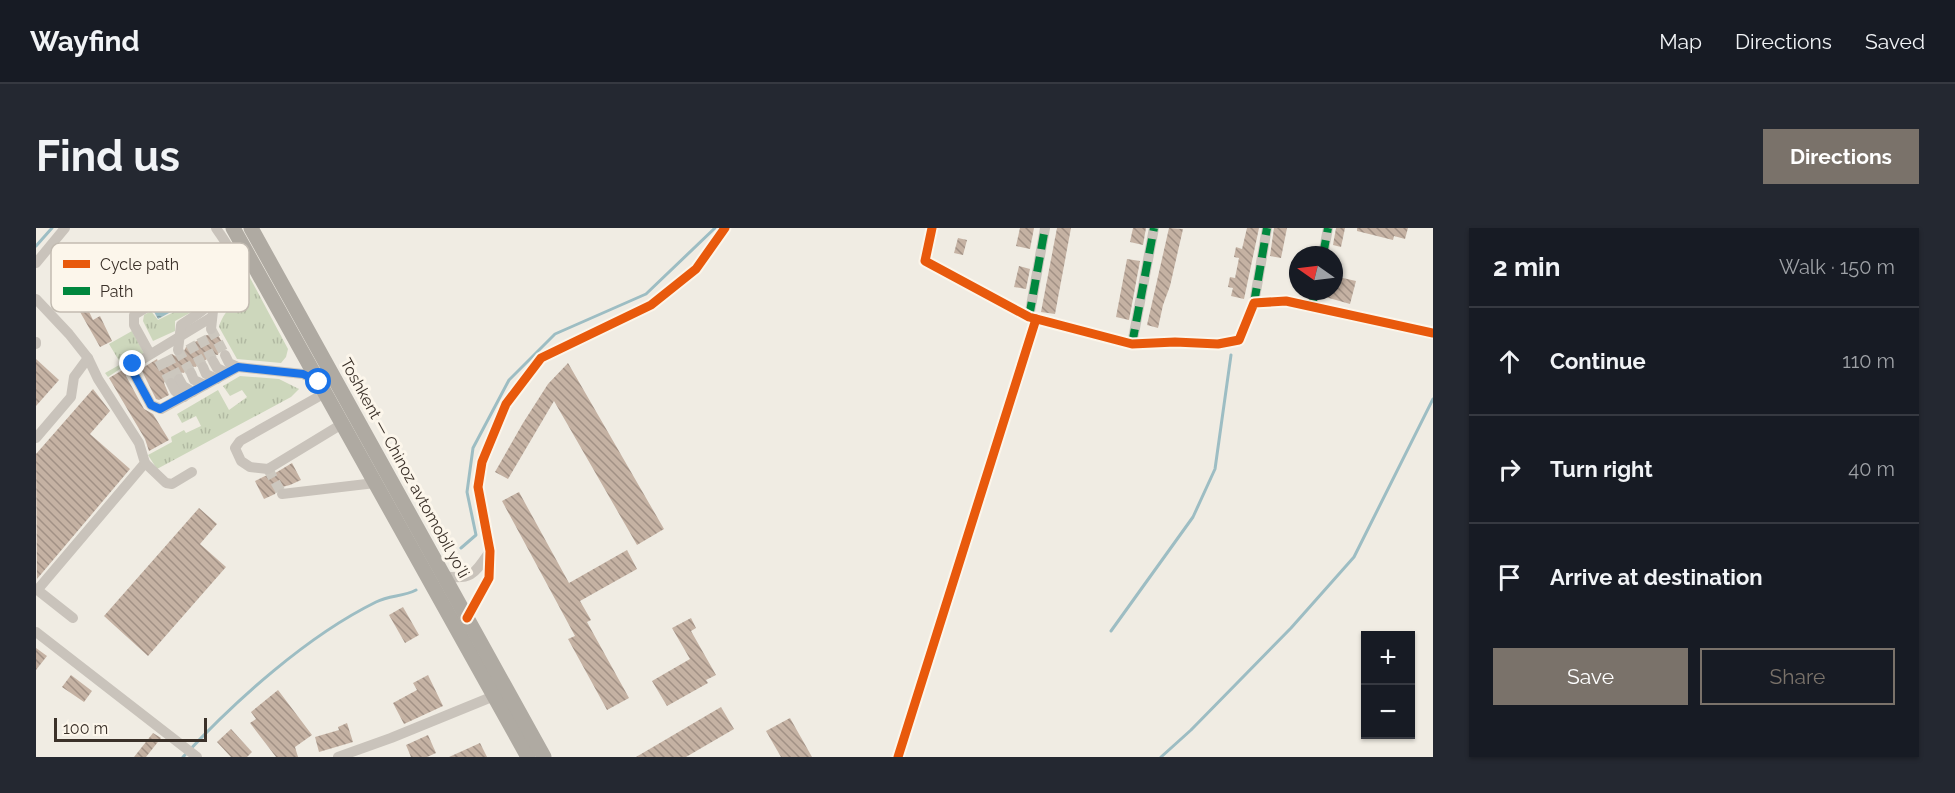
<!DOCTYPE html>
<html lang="en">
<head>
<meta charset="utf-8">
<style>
  :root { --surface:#171b24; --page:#242831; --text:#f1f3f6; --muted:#9ea1a6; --line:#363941; --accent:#7a726a }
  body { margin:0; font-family:Raleway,sans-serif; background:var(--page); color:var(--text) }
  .controls { position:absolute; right:18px; bottom:18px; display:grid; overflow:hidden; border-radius:0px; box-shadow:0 2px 4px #0004 }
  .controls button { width:54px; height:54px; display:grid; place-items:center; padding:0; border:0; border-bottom:2px solid var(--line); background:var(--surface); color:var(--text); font:30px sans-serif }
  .compass { position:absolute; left:1253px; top:18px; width:54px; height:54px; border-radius:50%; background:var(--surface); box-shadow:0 2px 4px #0004; rotate:284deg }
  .scale { position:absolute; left:18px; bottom:15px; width:153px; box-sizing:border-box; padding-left:6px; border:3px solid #3b3129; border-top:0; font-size:16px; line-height:21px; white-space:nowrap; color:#3b3129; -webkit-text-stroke:4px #fcf6eb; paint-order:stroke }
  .stop { position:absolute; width:18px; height:18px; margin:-14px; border:4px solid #1a73e8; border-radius:50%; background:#fff }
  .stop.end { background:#1a73e8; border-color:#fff; box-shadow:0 2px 6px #0008 }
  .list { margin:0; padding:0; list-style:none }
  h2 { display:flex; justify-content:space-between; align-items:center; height:78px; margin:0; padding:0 24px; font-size:26px }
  h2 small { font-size:20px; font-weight:400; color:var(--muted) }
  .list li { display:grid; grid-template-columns:39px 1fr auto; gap:18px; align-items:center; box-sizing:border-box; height:108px; padding:0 24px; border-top:2px solid var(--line) }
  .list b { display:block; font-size:22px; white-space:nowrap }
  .list em { font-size:20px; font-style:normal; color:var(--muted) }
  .actions { display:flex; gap:12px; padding:18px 24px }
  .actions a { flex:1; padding:14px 0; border:2px solid var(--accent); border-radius:0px; text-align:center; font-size:21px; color:var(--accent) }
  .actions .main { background:var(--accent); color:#fff }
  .icon { flex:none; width:33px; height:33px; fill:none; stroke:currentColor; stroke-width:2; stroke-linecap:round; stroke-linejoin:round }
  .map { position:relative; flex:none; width:1397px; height:529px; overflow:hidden; border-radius:0px }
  header { display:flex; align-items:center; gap:36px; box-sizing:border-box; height:84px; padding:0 30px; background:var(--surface); border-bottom:2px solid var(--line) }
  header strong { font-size:28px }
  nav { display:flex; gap:33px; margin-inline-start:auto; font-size:21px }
  .intro { display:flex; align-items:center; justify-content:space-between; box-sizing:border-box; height:144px; padding:0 36px }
  h1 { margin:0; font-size:42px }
  .button { padding:15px 27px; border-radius:0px; background:var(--accent); color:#fff; font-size:21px; font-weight:700 }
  main { display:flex; gap:36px; padding:0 36px }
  aside { flex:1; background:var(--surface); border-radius:0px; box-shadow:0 2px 4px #0004 }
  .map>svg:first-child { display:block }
  .grass { fill:url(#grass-tufts) }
  .water { fill:url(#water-ripples) }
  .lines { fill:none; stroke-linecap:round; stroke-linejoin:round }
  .stream { stroke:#9dbdc3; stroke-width:3 }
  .building { fill:url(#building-back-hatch) }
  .minor-tunnel { stroke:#ccc7be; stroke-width:10; stroke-dasharray:10 5; stroke-linecap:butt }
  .minor { stroke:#c9c3bb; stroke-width:10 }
  .highway { stroke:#afaaa2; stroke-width:15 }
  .quiet { stroke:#00873e; stroke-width:8; stroke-dasharray:15 8; stroke-linecap:butt }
  .cycleway-casing { stroke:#fcf6eb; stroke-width:13 }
  .cycleway { stroke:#e8590c; stroke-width:9 }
  .route { stroke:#1a73e8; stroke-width:8 }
  .labels { text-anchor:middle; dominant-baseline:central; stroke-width:6; stroke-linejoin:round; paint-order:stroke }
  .street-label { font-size:16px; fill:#3b3129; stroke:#fcf6eb }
  .key { fill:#fcf6eb; stroke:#c2bbb1; stroke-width:1.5 }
  .key-label { font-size:16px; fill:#3b3129 }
</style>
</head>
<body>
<header>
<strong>Wayfind</strong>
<nav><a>Map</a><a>Directions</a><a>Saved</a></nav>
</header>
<div class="intro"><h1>Find us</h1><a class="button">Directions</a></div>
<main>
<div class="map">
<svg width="1397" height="529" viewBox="0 0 1397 529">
  <defs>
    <pattern id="grass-tufts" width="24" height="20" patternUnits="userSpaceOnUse" patternTransform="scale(1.5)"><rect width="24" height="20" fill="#cdd7bc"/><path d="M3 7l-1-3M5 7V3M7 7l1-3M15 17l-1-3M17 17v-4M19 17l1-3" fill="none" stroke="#b1b9a2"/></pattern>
    <pattern id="water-ripples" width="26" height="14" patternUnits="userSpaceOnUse" patternTransform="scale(1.5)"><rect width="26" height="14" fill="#9dbdc3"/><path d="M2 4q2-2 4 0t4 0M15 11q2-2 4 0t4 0" fill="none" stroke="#819a9e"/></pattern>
    <pattern id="building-back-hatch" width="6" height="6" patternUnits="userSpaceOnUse" patternTransform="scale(1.5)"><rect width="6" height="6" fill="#c5b2a3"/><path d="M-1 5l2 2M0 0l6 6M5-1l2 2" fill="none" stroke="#a19185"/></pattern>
  </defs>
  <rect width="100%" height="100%" fill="#f0ece3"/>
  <!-- grass -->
  <g class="grass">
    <path d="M213 48 252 121 250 129 245 135 201 131 183 99C188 79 210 68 213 48Z"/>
    <polygon points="150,65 161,81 139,93 139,103 117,113 107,93 108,87 115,83 122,92 146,80 141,70"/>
    <polygon points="96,103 108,125 72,149 69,145 85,136 73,116"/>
    <polygon points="204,148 243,151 263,161 255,169 121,241 112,227 136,214 135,209 148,202 150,205 165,198 160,188 146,195 141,186 182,162 193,182 211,169 206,162 194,168 187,158"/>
  </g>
  <!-- water -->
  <polygon class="water" points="140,70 144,79 122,91 117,82"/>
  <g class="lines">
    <!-- stream -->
    <g class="stream">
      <polyline points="0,18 16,0"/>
      <polyline points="425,320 440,307 431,264 437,220 473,152 519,106 610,66 679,0"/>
      <polyline points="1075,403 1157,289 1179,241 1195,127"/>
      <path d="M147 529C200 472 271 408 340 374 354 367 367 369 380 362"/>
      <polyline points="1125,529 1155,502 1255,400 1318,329 1397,171"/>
    </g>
  </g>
  <!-- building -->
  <g class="building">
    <polygon points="984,0 998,0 994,21 980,18"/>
    <polygon points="1021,0 1035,0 1019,86 1005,84"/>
    <polygon points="1097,0 1110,0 1107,17 1094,14"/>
    <polygon points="1133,0 1147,1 1134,58 1127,77 1122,100 1111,97"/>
    <polygon points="1211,0 1223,0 1208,71 1195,68 1197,60 1192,59 1194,49 1199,50 1203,30 1198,29 1200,19 1206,21"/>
    <polygon points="1238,0 1251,0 1245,30 1234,28"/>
    <polygon points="1300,0 1309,0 1305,19 1297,17"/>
    <polygon points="1321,0 1372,0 1369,11 1358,8 1357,12 1321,3"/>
    <polygon points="922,10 931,12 927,27 918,25"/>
    <polygon points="1091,31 1104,33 1093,92 1080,89"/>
    <polygon points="983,38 994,41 990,61 978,59"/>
    <polygon points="1298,48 1320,53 1314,76 1286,68 1286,63 1298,63"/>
    <polygon points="44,65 57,92 64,88 76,113 64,119 35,68"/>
    <polygon points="181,105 189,120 183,122 182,127 174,126 170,132 164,132 160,139 152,138 148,145 142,144 131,149 128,155 133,167 123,172 120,171 105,141 121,131 122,134 136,126 141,129 145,129 150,119 171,107 177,108"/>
    <polygon points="0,131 23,152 0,178"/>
    <polygon points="532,135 628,301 601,317 518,173 472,251 459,244 487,195 512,156"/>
    <polygon points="90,140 90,148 108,181 117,186 133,212 113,223 109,211 73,150"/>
    <polygon points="57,161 74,183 54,206 94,241 1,351 0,226"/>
    <polygon points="256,235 265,252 254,257 242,260 239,266 228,271 219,253 229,248 236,247"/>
    <polygon points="483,264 533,355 591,322 601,341 544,373 555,392 551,394 593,470 571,482 532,411 539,408 466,273"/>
    <polygon points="163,280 181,296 164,316 190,339 112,428 68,388"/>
    <polygon points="367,379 383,407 369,415 353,387"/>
    <polygon points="655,390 660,400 655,403 680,447 670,452 672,455 631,478 616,453 654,431 636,400"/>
    <polygon points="0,420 11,428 0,442"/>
    <polygon points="35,447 56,463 48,474 26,459"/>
    <polygon points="392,447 407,478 368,496 357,475 381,462 377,455"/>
    <polygon points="242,462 276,507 259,519 262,529 240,529 214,495 220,491 215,484"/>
    <polygon points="685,479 698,501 650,529 600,529"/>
    <polygon points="754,490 776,529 745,529 730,503"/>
    <polygon points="311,495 317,514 283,524 279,509 303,502 302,499"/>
    <polygon points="195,501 216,524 211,529 195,529 181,514"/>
    <polygon points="117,505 125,510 110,529 98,529"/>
    <polygon points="392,507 400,525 391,529 375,529 370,517"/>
    <polygon points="444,515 451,529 413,529"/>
  </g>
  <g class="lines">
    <!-- minor-tunnel -->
    <g class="minor-tunnel">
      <polyline points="175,101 189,127"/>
      <polyline points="165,109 177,133"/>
      <polyline points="154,115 167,139"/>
      <polyline points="142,122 155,145"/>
      <polyline points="131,128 143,151"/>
      <polyline points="123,132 135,155"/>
      <polyline points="232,241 246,266"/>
    </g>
    <!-- minor -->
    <g class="minor">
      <polyline points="896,0 889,33 993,89 1096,116 1139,114 1182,116 1203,112 1218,75 1250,73 1397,105"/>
      <polyline points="1287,27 1292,0"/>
      <polyline points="0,35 29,0"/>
      <polyline points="0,71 33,106 52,130 62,151 103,215 109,235 3,360 4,364 37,390"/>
      <polyline points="1218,75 1231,0"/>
      <polyline points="1276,78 1279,63"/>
      <polyline points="176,89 97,137 97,144 115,177 125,181 202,139 267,146 283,154"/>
      <polyline points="993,89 1009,0"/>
      <polyline points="0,114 0,116"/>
      <polyline points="1096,116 1118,0"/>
      <path d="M142 122 145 97C170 81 198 63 196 29 195 20 185 8 180 0"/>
      <path d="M114 126 98 97V87L148 57C158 62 160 70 169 76L178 74 175 101"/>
      <polyline points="189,127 193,135 202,139"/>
      <polyline points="177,133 181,140 191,145"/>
      <polyline points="167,139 170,146 181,151"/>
      <polyline points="155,145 158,152 169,157"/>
      <polyline points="143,151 147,158 157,164"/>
      <polyline points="135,155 139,163 148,169"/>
      <polyline points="289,165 204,213 199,220 205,233 214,239 232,241 306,196"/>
      <polyline points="0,210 35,169 38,149 52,130"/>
      <polyline points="109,235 130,255 136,256 156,244"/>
      <polyline points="246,266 339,255"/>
      <path d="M408 348C436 353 439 345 454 323"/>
      <polyline points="431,390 453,350 454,323 442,259 446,234 470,176 505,130 615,77 660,41 689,0"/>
      <polyline points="0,404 161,529"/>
      <polyline points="302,529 355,510 458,468"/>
      <polyline points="862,529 1000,91"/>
    </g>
    <!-- highway -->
    <g class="highway">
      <polyline points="197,0 492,529"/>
      <polyline points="215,0 508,529"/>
    </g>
    <!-- quiet -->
    <g class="quiet">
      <polyline points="1287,27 1292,0"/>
      <polyline points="1218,75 1231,0"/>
      <polyline points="1276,78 1279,63"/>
      <polyline points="993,89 1009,0"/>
      <polyline points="1096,116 1118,0"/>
    </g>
    <defs>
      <g id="cycleway">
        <polyline points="896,0 889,33 993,89 1096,116 1139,114 1182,116 1203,112 1218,75 1250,73 1397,105"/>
        <polyline points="431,390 453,350 454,323 442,259 446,234 470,176 505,130 615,77 660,41 689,0"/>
        <polyline points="862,529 1000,91"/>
      </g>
    </defs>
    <!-- cycleway casing -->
    <use href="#cycleway" class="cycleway-casing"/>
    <!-- cycleway -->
    <use href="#cycleway" class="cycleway"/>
  </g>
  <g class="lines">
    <!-- route -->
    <polyline class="route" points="97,136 97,144 115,177 124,181 202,139 267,146 283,154"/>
  </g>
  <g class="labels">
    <!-- street labels -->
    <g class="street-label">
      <text transform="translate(369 240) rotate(61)">Toshkent — Chinoz avtomobil yoʻli</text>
    </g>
  </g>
  <!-- legend -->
  <rect x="15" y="15" width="198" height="69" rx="9" class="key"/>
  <rect x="27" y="32" width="27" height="8" fill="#e8590c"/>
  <rect x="27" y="59" width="27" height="8" fill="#00873e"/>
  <g class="key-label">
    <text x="64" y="42">Cycle path</text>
    <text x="64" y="69">Path</text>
  </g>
</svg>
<div class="controls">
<button>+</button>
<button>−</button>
</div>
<svg class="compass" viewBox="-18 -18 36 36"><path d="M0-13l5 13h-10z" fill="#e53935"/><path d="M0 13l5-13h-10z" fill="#9ea1a6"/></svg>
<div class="scale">100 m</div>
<div class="stop" style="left:283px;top:154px"></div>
<div class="stop end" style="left:97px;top:136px"></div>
</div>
<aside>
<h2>2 min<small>Walk · 150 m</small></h2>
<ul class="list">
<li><svg class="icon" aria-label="ahead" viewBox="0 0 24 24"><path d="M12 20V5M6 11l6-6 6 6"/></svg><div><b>Continue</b></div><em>110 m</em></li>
<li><svg class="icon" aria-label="right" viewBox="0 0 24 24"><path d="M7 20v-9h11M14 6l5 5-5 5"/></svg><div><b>Turn right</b></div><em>40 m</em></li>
<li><svg class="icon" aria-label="arrive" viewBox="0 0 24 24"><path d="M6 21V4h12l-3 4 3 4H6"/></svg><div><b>Arrive at destination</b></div></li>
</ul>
<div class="actions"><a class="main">Save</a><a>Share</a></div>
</aside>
</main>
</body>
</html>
